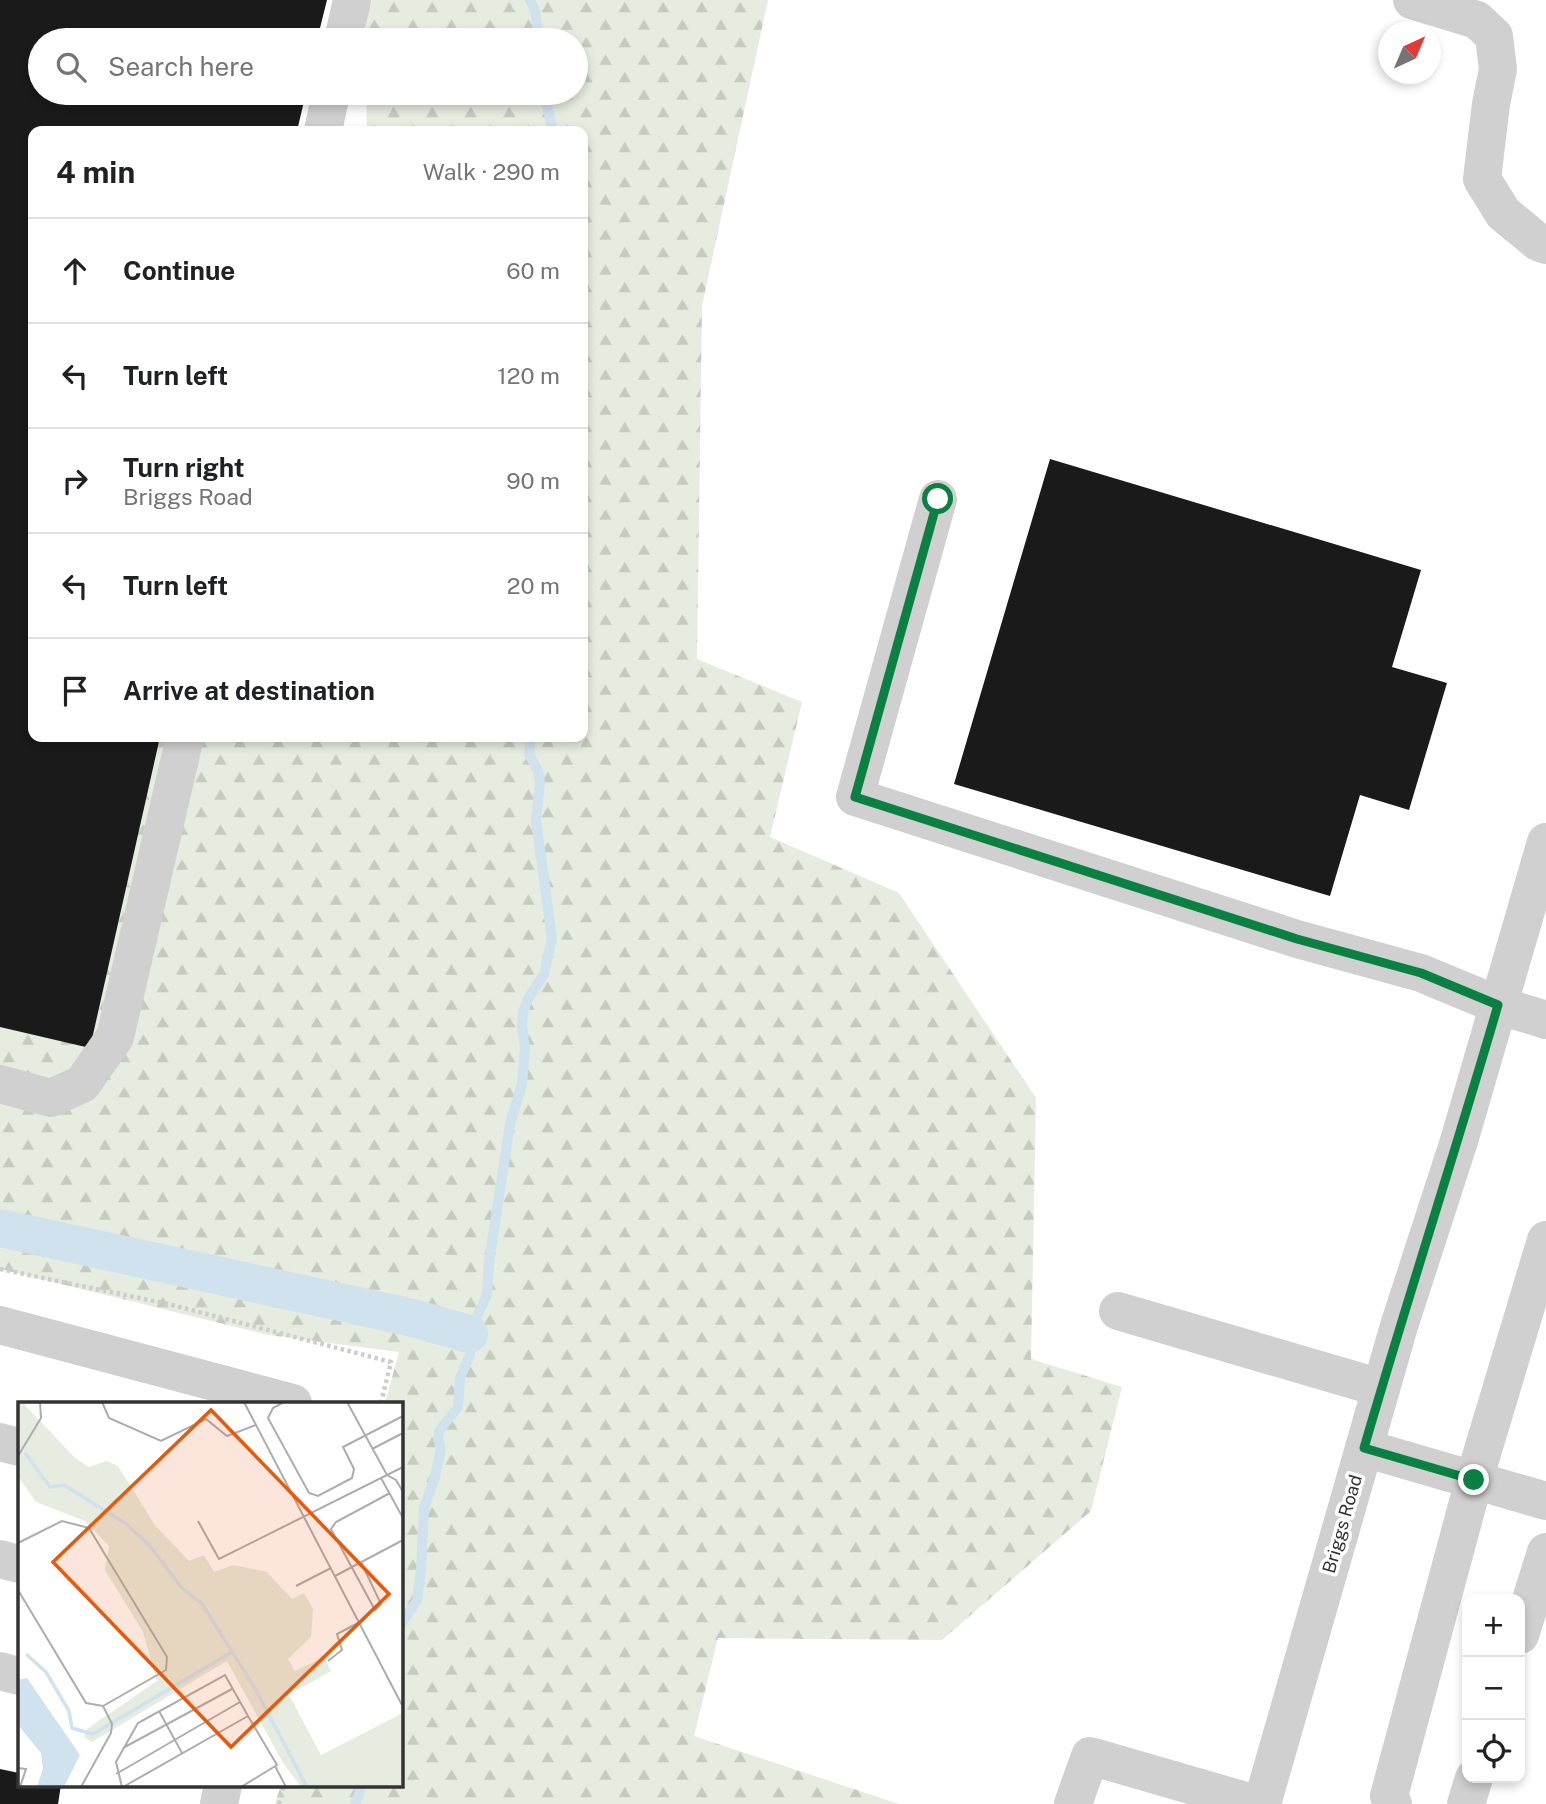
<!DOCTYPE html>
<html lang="en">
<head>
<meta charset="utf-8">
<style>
  :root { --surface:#fff; --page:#f2f2f2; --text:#202124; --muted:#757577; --line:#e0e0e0 }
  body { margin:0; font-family:"Public Sans",sans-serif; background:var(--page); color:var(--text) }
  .controls { position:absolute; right:21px; bottom:21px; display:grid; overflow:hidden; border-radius:14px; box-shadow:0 4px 10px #0003 }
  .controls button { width:63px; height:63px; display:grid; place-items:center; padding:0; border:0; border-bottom:2px solid var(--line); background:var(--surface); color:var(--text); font:35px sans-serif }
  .compass { position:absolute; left:1378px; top:21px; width:63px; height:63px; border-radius:50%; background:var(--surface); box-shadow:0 4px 10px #0003; rotate:44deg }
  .stop { position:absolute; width:21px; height:21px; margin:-16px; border:5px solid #0b8043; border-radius:50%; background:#fff }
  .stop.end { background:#0b8043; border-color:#fff; box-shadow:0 2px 7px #0008 }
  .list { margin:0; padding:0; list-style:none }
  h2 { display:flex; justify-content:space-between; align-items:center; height:91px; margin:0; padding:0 28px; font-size:30px }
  h2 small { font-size:23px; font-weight:400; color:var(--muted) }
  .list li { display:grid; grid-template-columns:46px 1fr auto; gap:21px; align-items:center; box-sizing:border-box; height:105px; padding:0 28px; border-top:2px solid var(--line) }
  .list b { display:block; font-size:26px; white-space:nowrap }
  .list p { margin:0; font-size:23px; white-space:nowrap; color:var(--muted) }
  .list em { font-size:23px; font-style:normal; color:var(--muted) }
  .icon { flex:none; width:38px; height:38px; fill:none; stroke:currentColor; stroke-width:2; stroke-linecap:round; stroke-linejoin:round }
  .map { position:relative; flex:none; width:1546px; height:1804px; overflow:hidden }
  .search { position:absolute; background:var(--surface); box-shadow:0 4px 10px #0003; left:28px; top:28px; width:560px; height:77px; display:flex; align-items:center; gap:18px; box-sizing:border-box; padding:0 24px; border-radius:38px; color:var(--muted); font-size:26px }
  .panel { position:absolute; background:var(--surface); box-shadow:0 4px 10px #0003; left:28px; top:126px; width:560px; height:616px; border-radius:14px }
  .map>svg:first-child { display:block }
  .forest { fill:url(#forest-firs) }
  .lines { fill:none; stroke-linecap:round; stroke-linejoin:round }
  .stream { stroke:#cfe2ee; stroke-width:10 }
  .canal { stroke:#cfe2ee; stroke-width:38 }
  .building { fill:#1a1a1a }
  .path { stroke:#cdcdcd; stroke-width:4.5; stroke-dasharray:3.5 3.5; stroke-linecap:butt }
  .minor { stroke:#d0d0d0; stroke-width:38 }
  .route { stroke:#0b8043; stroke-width:9 }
  .labels { text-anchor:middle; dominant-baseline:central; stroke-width:7; stroke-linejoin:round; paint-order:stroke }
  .street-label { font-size:18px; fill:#333; stroke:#fff }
  .inset-river { fill:none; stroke:#cfe2ee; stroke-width:3.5 }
  .inset-road { fill:none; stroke:#adadad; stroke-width:2 }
  .view { fill:#e8590c; fill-opacity:0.15; stroke:#e8590c; stroke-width:3.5 }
  .inset-edge { fill:none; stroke:#333; stroke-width:3.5 }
</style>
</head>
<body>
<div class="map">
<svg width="1546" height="1804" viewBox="0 0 1546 1804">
  <defs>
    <pattern id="forest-firs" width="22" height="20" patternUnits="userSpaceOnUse" patternTransform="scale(1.75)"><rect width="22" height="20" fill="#e6ecdf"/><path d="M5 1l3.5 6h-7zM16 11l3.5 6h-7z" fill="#c6cbc0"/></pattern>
  </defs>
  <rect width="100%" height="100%" fill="#fff"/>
  <!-- forest -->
  <polygon class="forest" points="366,0 768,0 702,306 697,659 802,702 770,837 899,893 1036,1098 1031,1359 1122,1387 1091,1511 942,1640 718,1638 694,1736 899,1804 275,1804 281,1785 401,1785 401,1403 385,1403 399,1352 268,1335 0,1269 0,1010 119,792 127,737 583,737 583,131 367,131 366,93 576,93 576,40 366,40"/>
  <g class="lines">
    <!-- stream -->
    <g class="stream">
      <polyline points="530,0 535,11 539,40"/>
      <polyline points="544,93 553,131"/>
      <polyline points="401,1624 417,1601 421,1570 424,1508 435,1477 441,1449 438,1439 439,1431 458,1407 460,1378 470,1355 470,1332 487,1295 489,1262 510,1124 522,1084 525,1048 522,1026 523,1012 528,999 544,974 552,938 536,821 540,782 538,771 529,754 531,737"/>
      <polyline points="355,1804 362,1785"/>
    </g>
    <!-- canal -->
    <polyline class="canal" points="0,1228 413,1318 469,1334"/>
  </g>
  <!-- building -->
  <g class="building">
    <polygon points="0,0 327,0 317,40 40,40 40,93 306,93 297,131 33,131 33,737 160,737 90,1048 0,1027"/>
    <polygon points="1050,459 1421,570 1392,667 1447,683 1409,810 1360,795 1330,896 954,784"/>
    <polygon points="0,1769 19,1773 19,1785 61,1785 58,1804 0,1804"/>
  </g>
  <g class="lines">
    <!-- path -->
    <g class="path">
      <polyline points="0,1269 168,1304 391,1362 381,1403"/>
      <polyline points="279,1804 284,1785"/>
    </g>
    <!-- minor -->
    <g class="minor">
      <polyline points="1412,0 1477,20 1494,36 1498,69 1491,104 1482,179 1503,213 1538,242 1546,245"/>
      <polyline points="343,40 352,0"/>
      <polyline points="323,131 331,93"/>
      <polyline points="938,499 855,797 1297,939 1421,973 1498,1005 1546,1020"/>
      <polyline points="0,1084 51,1098 82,1084 115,1037 185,737"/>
      <polyline points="1118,1311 1381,1388"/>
      <polyline points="0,1325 293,1403"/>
      <polyline points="0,1442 19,1447"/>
      <polyline points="1364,1448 1546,1501"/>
      <polyline points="0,1559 19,1564"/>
      <polyline points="1520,1635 1546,1552"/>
      <polyline points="0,1671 19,1676"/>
      <polyline points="219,1804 223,1785"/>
      <polyline points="1073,1804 1090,1756 1256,1804"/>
      <polyline points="1262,1804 1399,1326 1459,1141 1546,842"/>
      <polyline points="1393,1804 1389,1796 1474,1480 1546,1240"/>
      <polyline points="1466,1804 1474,1778"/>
    </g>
  </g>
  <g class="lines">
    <!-- route -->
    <path class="route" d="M938 499 855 797 1297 939 1421 973 1498 1005C1455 1153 1407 1300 1364 1448L1474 1480"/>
  </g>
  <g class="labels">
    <!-- street labels -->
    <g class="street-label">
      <text transform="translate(1342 1524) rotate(-74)">Briggs Road</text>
    </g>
  </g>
  <!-- overview -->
  <g transform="translate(18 1402)">
    <rect width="385" height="385" fill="#fff"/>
    <path d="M4 0 57 56 71 65 89 59 100 64 137 123 171 159 186 153 196 170 215 163 249 170 274 197 286 191 295 207 293 235 270 257 277 269 306 255 313 269 271 293 303 353 385 311V385H283L264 359 209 259 74 340 66 335 69 327 139 279 125 230 87 168 91 144 67 119 18 100 0 74V1Z" fill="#e6ecdf"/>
    <path d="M9 276 62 353 46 385H19L25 367 23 351 0 323V278Z" fill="#cfe2ee"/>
    <path class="inset-river" d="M7 51 32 85 46 83 107 121 132 144 163 185 184 202 235 283 289 385M8 252 28 270 51 309 54 326 75 332 214 250"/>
    <path class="inset-road" d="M84 0 91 16 143 39 188 17 209 34 238 23M226 0 385 305M266 0 255 6 250 16 291 91 300 94 334 76 336 67 325 45 385 14M329 0 369 73 378 78 385 90M354 47 385 31M0 54 23 16 22 0M363 76 385 116M180 119 201 157 385 65M0 141 44 119 71 126 149 255 148 268 85 304 68 301 0 188M343 160 363 202 357 208 313 127 318 120 372 91M317 174 385 138M278 184 313 166M310 259 324 248 319 232 342 220M141 309 164 351M105 346 214 287M257 364 268 385M0 366 8 367 2 385M98 372 222 300M63 385 93 331 94 322 85 304M104 385 98 360 120 321 207 273 230 314M105 385 230 314 259 363 223 385"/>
    <path class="view" d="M193 8 371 192 213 345 35 160Z"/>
    <rect width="385" height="385" class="inset-edge"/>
  </g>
</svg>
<div class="controls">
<button>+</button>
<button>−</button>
<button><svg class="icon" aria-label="locate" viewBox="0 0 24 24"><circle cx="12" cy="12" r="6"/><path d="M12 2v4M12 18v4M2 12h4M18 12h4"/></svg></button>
</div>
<svg class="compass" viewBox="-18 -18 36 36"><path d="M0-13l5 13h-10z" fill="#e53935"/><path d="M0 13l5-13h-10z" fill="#757577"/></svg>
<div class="stop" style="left:938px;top:499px"></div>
<div class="stop end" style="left:1474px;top:1480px"></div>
<div class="search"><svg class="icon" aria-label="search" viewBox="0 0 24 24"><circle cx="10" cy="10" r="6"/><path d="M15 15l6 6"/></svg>Search here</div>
<section class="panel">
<h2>4 min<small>Walk · 290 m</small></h2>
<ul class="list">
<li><svg class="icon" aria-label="ahead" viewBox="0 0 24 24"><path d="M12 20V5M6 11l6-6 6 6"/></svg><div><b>Continue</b></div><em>60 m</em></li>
<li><svg class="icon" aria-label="left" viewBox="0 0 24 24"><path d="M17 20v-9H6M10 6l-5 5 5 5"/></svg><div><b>Turn left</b></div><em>120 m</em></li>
<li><svg class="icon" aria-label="right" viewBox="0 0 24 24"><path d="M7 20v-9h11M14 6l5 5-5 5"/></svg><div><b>Turn right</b><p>Briggs Road</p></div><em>90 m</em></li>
<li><svg class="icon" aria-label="left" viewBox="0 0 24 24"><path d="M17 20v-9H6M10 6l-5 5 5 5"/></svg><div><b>Turn left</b></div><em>20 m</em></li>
<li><svg class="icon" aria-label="arrive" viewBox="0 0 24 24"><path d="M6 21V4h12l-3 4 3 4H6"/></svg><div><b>Arrive at destination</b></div></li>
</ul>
</section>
</div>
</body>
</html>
